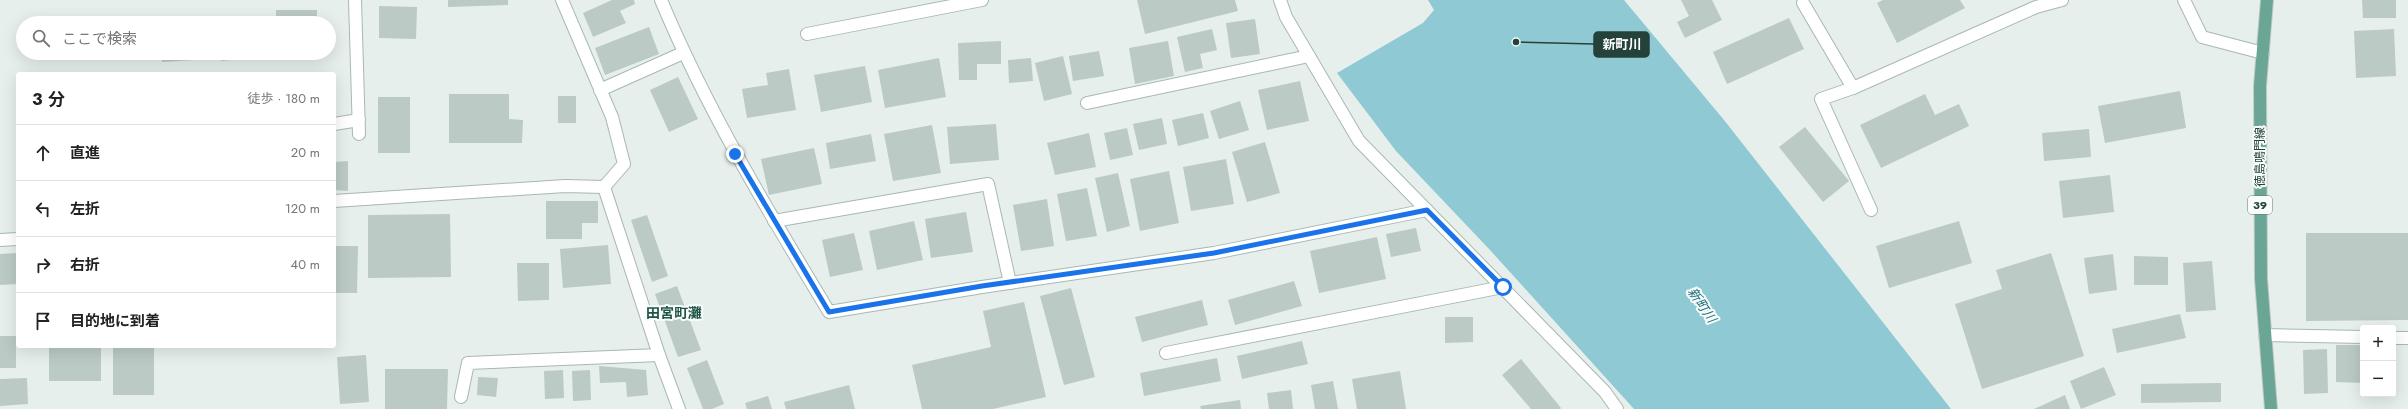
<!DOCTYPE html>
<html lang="ja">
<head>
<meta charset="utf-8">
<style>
  :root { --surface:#fff; --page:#f2f2f2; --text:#222; --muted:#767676; --line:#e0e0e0 }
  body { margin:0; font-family:Jost,"Noto Sans JP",sans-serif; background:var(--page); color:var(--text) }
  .controls { position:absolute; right:12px; bottom:12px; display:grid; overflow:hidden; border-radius:4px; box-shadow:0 4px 16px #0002 }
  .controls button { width:36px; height:36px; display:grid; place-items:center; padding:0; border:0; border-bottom:1px solid var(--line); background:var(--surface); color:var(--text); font:20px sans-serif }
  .stop { position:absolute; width:12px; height:12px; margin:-9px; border:3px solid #1a73e8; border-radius:50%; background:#fff }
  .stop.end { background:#1a73e8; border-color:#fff; box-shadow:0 1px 4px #0008 }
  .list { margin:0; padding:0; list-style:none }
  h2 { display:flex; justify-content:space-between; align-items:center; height:52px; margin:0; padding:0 16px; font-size:17px }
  h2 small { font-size:13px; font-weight:400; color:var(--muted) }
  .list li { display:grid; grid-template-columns:26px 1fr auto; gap:12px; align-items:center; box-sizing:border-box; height:56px; padding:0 16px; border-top:1px solid var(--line) }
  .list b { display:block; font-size:15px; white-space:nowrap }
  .list em { font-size:13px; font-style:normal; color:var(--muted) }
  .icon { flex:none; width:22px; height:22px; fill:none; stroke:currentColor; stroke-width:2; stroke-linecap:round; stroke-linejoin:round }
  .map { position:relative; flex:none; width:2408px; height:409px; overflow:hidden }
  .search { position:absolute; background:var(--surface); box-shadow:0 4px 16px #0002; left:16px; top:16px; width:320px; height:44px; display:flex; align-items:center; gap:10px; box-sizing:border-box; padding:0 14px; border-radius:22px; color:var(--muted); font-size:15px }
  .panel { position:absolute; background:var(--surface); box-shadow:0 4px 16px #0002; left:16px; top:72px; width:320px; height:276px; border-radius:4px }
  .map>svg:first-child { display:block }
  .water { fill:#8ec9d4 }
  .building { fill:#bbcac4 }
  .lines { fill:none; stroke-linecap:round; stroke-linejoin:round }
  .lane-casing { stroke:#a8b8b2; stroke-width:14 }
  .street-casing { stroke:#a8b8b2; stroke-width:14 }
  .primary-casing { stroke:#c2cac8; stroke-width:14 }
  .lane { stroke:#fff; stroke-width:12 }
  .street { stroke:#fff; stroke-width:12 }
  .primary { stroke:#6aa596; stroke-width:12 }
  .route { stroke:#1a73e8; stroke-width:5 }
  .labels { text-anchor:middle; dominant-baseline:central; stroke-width:4; stroke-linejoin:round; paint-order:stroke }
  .shield { fill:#f7fbf9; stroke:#637a73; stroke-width:1 }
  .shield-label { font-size:11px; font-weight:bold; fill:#24423a }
  .street-label { font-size:12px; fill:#24423a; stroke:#f7fbf9 }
  .water-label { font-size:13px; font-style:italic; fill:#1c6f80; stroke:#f7fbf9 }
  .quarter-label { font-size:14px; font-weight:bold; fill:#1f5548; stroke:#f7fbf9 }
  .leader { fill:none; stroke:#24423a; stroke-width:1.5 }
  .callout-dot { fill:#24423a; stroke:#f7fbf9; stroke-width:1.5 }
  .callout { fill:#24423a; stroke:#24423a; stroke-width:1.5 }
  .callout-label { font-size:13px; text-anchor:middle; font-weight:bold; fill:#fff }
</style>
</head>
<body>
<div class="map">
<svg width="2408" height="409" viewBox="0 0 2408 409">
  <rect width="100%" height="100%" fill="#e6efeb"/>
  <!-- water -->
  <polygon class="water" points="1428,0 1624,0 1724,120 1951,409 1634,409 1490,250 1396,151 1337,73 1423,23 1434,10"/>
  <!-- building -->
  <g class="building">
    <polygon points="448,0 508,0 508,5 448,7"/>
    <polygon points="612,0 634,0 635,4 620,11 626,23 593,37 583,13"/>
    <polygon points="1137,0 1235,0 1238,11 1145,34"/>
    <polygon points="1681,0 1712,0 1722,20 1685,38 1677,22 1689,16"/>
    <polygon points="1883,0 1960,0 1965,8 1897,43 1877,3"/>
    <polygon points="2362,0 2396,0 2396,18 2363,18"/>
    <polygon points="379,6 417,7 416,39 379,38"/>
    <rect x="276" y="10" width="41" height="13"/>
    <polygon points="1789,18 1804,49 1727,84 1713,52"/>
    <polygon points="1255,19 1260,54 1231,58 1226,23"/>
    <polygon points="649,27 659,54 605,75 595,48"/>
    <polygon points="1212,29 1217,50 1200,54 1203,68 1185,72 1177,37"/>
    <polygon points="2394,29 2396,76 2356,78 2354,31"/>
    <polygon points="1001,41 1001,64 977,64 977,80 959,80 958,43"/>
    <polygon points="1168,41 1174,76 1135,84 1129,48"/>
    <polygon points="1099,51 1104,76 1073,81 1069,56"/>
    <polygon points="161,53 195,53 195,60 162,62"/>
    <polygon points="221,53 266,53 266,57 221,61"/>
    <polygon points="1063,56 1072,94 1044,101 1035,63"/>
    <polygon points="939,58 946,97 885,108 878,70"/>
    <polygon points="1031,58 1033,81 1009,83 1008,60"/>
    <polygon points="865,66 872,102 821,112 814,75"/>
    <polygon points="789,69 796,110 747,118 742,89 768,85 766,73"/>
    <polygon points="678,77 698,119 669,132 650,90"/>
    <polygon points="1300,81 1309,121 1267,130 1258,90"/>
    <polygon points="2180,91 2186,128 2105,143 2098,106"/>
    <polygon points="449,94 509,94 509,119 523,120 522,143 449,143"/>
    <polygon points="1925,94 1935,115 1959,104 1969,126 1881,168 1860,125"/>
    <rect x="558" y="96" width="18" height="27"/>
    <rect x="378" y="97" width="32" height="56"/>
    <polygon points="1240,101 1249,130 1219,139 1210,111"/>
    <polygon points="1203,113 1209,138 1178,146 1172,120"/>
    <polygon points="1162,118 1167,144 1139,150 1133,124"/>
    <polygon points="996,124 999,160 950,164 947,127"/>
    <polygon points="932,125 941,173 893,181 884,134"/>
    <polygon points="1805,127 1849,181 1823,202 1779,147"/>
    <polygon points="1127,128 1133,155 1110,160 1104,133"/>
    <polygon points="2089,129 2091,157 2044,161 2042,133"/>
    <polygon points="1089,133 1096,167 1055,175 1047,143"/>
    <polygon points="871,134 876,161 830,169 826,143"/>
    <polygon points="1265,142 1280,193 1247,202 1232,152"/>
    <polygon points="814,148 822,184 769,195 761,159"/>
    <polygon points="1226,159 1234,204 1191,211 1183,167"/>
    <polygon points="348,161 348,191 334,190 334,162"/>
    <polygon points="1169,171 1179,223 1140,231 1130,179"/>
    <polygon points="1118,173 1130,226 1107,232 1095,178"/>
    <polygon points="2110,175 2114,212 2063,218 2059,181"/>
    <polygon points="1087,188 1097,236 1066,241 1057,194"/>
    <polygon points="1047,199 1054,246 1021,251 1013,205"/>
    <polygon points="546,201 598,201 598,223 582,223 582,239 546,239"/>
    <polygon points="966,212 973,252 931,258 925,219"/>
    <polygon points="450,214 451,277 368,278 368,215"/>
    <polygon points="647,215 668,276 652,282 631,220"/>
    <polygon points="914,221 923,260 877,270 869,231"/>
    <polygon points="1959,221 1972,263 1889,288 1876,246"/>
    <polygon points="1416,228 1421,251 1391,257 1386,234"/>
    <polygon points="854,233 863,270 830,277 822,240"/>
    <polygon points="2306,233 2408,233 2408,320 2306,321"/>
    <polygon points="1377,237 1386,279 1319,293 1310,251"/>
    <polygon points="608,245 611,284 563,288 560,249"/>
    <polygon points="336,246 358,246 357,293 336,293"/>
    <polygon points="18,253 18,284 0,285 0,254"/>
    <polygon points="2051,253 2084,356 1982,389 1955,304 2002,289 1996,270"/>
    <polygon points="2113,254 2117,290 2089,294 2084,258"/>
    <polygon points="2134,256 2168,257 2168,285 2134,285"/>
    <polygon points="2212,261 2216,310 2186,312 2183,263"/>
    <polygon points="517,263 549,263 549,300 518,301"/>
    <polygon points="1294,281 1302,306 1235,325 1228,300"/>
    <polygon points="677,286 701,350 678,357 655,294"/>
    <polygon points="1071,288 1095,377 1064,385 1040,296"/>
    <polygon points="1202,300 1208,325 1142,342 1135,317"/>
    <polygon points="1024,302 1046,397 993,409 922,409 912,365 991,347 983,311"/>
    <polygon points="2180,314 2186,338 2117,353 2112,329"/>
    <polygon points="1445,317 1473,317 1473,342 1445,343"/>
    <rect x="0" y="336" width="16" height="32"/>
    <polygon points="1302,341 1308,364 1242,379 1237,356"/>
    <polygon points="2336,345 2363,345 2363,383 2336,382"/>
    <rect x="49" y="346" width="52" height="35"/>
    <rect x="113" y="346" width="41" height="49"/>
    <polygon points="2327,349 2328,393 2304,394 2303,350"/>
    <polygon points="366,355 369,402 340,404 337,357"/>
    <polygon points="1217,358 1221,381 1144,396 1140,373"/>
    <polygon points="1521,359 1561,408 1560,409 1531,409 1502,375"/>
    <polygon points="707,360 724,404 712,409 703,409 687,368"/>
    <polygon points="599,366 646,370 648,395 627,397 626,382 600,383"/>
    <polygon points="2104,367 2116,395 2081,409 2070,381"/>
    <polygon points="385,369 448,369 447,409 385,409"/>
    <polygon points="563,370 564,398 545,399 544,371"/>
    <polygon points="590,370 591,400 573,401 572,371"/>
    <polygon points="1400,371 1406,409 1357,409 1352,379"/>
    <polygon points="478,377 498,378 496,397 477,395"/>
    <polygon points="27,378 28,404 0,406 0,379"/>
    <polygon points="1333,381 1338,409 1315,409 1311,385"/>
    <polygon points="2221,383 2221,402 2141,403 2141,384"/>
    <polygon points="849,385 855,409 786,409 784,402"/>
    <polygon points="1291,390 1293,409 1269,409 1267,393"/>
    <polygon points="2065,395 2070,409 2034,409"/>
    <polygon points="768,396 772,409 747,409 745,403"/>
    <polygon points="1240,400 1241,409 1201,409 1200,406"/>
  </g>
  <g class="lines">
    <defs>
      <polyline id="lane" points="600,90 683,53"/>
      <g id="street">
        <polyline points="355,0 359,134"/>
        <polyline points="562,0 612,117 624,164 604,187"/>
        <path d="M661 0C707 110 768 211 829 312L982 287 1214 253 1427 210"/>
        <polyline points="1280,0 1286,17 1359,141 1605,392 1617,409"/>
        <polyline points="2184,0 2202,37 2263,53"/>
        <polyline points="1803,3 1853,88 2036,7 2062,0"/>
        <polyline points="807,34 982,0"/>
        <polyline points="1853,88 1821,99 1871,210"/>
        <polyline points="1087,103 1309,56"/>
        <polyline points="334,124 359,120"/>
        <polyline points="334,201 565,186 604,187 659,355 468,363 461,397"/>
        <polyline points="774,221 988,184 1010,283"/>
        <polyline points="0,240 18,239"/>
        <polyline points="2265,335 2363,337"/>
        <polyline points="2393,338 2408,338"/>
        <polyline points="1166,353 1503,287"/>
        <polyline points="659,355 679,409"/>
      </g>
      <polyline id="primary" points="2267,0 2260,86 2261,279 2271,409"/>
    </defs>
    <!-- lane casing -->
    <use href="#lane" class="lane-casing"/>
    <!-- street casing -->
    <use href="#street" class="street-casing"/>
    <!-- primary casing -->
    <use href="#primary" class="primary-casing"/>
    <!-- lane -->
    <use href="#lane" class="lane"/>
    <!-- street -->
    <use href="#street" class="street"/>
    <!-- primary -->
    <use href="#primary" class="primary"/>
  </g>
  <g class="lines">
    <!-- route -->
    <polyline class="route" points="735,154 829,312 982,286 1214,253 1427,210 1503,287"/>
  </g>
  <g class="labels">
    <!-- shield labels -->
    <rect class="shield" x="2248" y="196" width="24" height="18" rx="3"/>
    <g class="shield-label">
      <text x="2260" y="205">39</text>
    </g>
    <!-- street labels -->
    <g class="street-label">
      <text transform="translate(2260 157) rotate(-90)">徳島鳴門線</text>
    </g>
    <!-- water labels -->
    <g class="water-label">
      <text transform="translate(1702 305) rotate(55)">新町川</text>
    </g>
    <!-- quarter labels -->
    <g class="quarter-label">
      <text x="674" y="313">田宮町灘</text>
    </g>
  </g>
  <!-- callouts -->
  <path class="leader" d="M1516 42L1594 44"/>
  <circle class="callout-dot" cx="1516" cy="42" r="4"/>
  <rect class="callout" x="1594" y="32" width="55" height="25" rx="4"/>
  <g class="callout-label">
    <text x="1622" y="49">新町川</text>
  </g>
</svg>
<div class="controls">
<button>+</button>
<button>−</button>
</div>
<div class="stop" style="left:1503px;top:287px"></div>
<div class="stop end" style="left:735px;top:154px"></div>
<div class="search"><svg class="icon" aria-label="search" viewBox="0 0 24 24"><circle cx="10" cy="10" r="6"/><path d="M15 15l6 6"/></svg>ここで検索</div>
<section class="panel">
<h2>3 分<small>徒歩 · 180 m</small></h2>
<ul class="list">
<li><svg class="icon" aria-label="ahead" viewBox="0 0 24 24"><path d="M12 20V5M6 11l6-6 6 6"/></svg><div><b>直進</b></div><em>20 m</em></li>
<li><svg class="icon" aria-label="left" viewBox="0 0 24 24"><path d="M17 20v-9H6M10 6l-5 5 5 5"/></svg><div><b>左折</b></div><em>120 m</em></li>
<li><svg class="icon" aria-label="right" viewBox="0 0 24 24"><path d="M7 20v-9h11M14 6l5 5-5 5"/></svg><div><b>右折</b></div><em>40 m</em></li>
<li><svg class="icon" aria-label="arrive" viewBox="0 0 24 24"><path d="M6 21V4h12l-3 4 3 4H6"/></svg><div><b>目的地に到着</b></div></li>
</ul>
</section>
</div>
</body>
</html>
